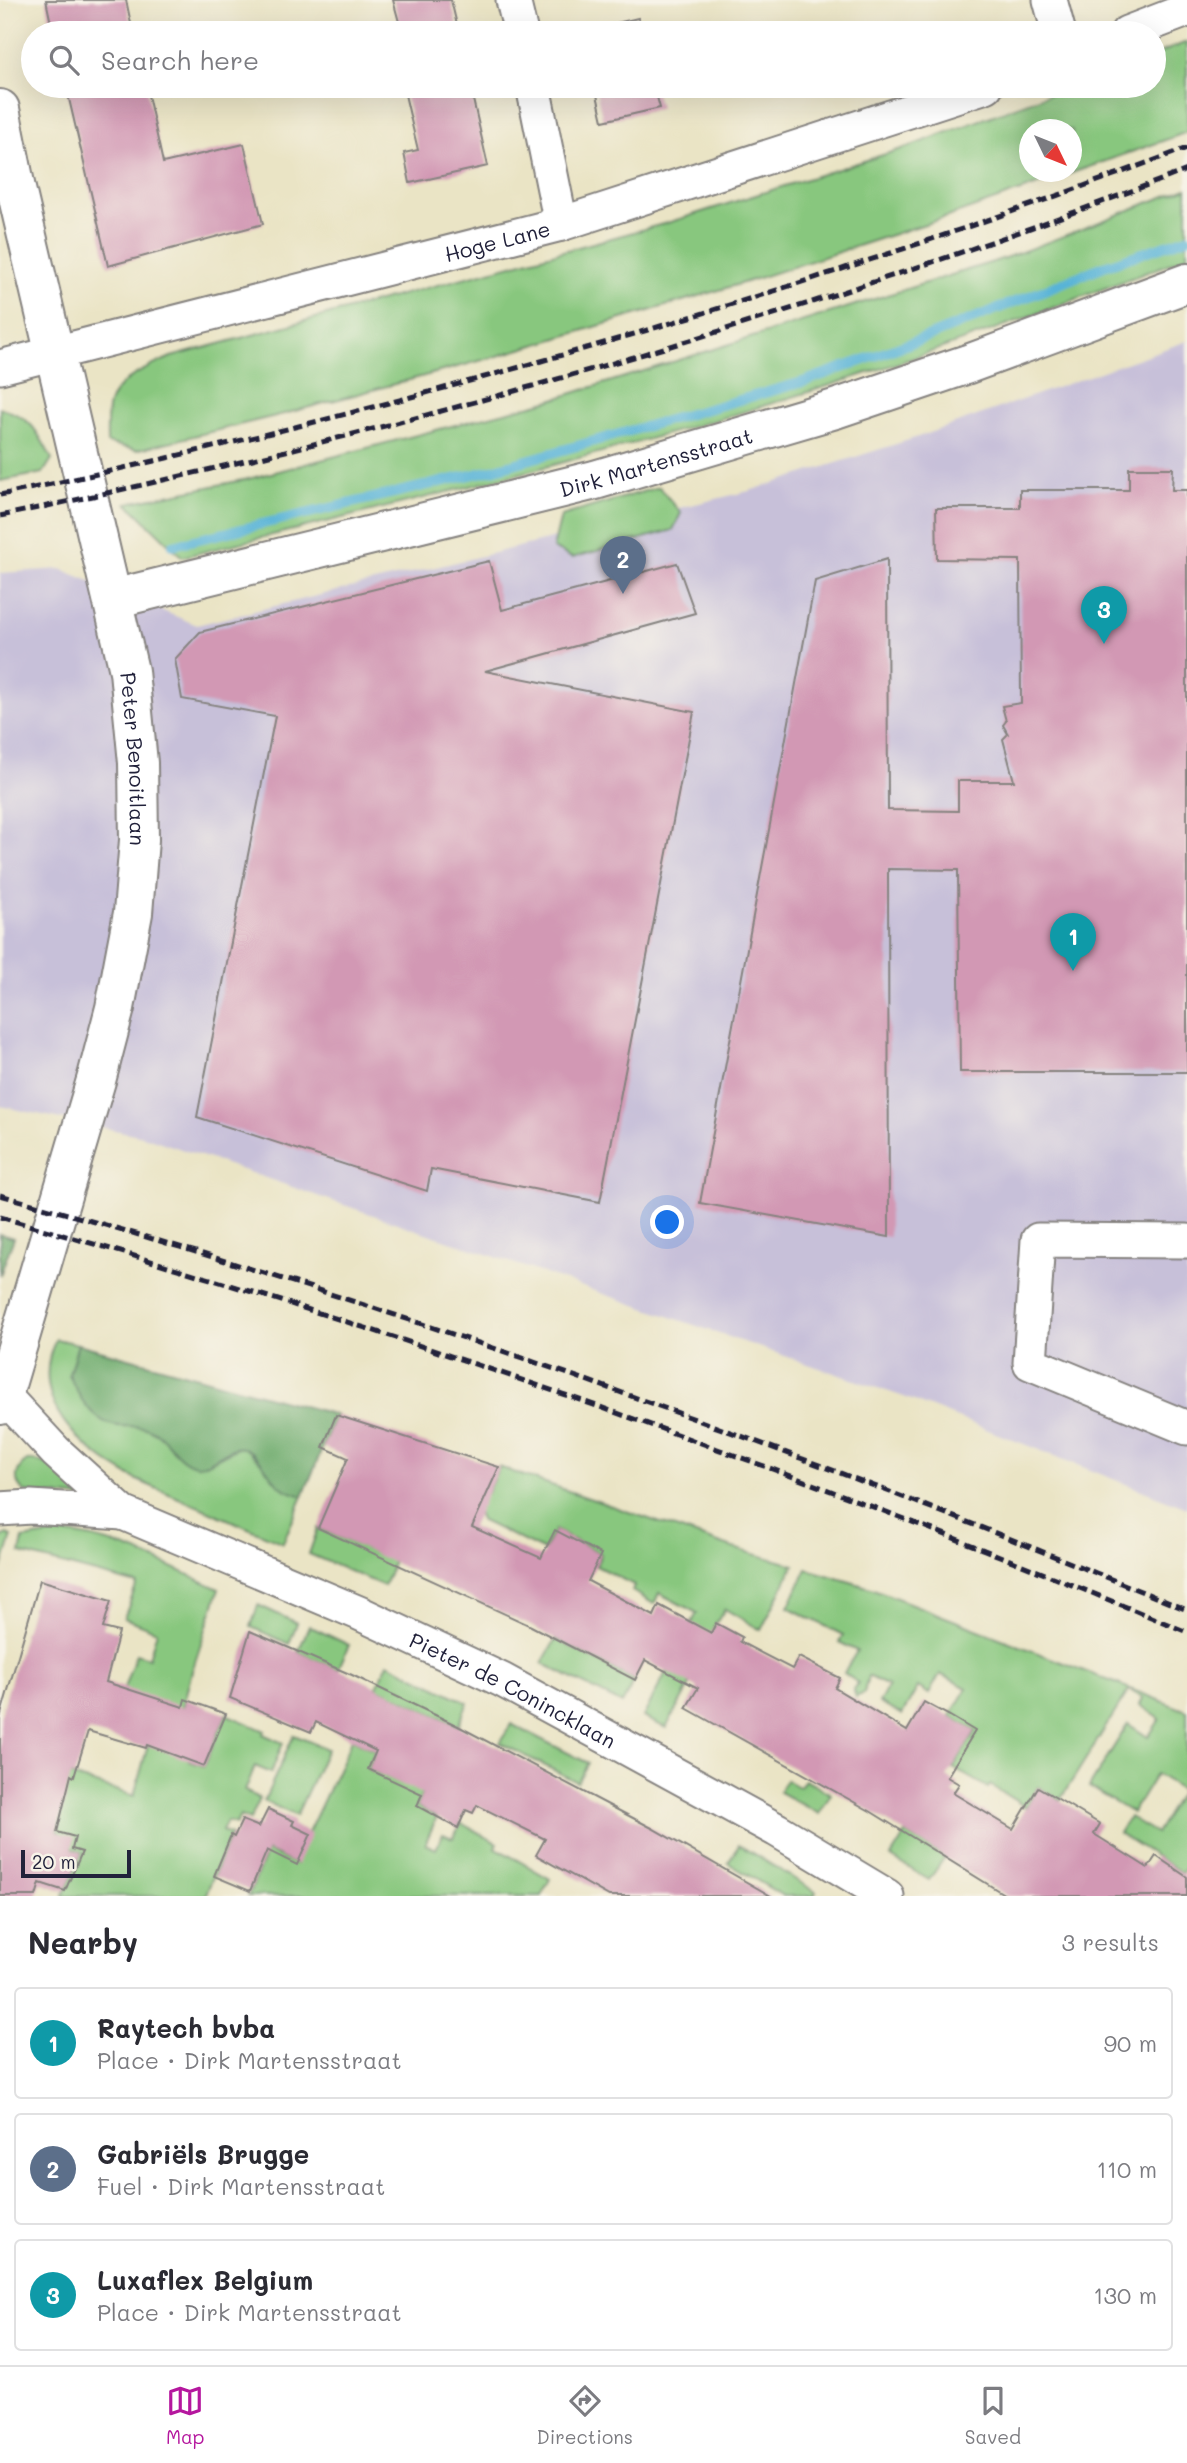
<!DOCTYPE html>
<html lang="en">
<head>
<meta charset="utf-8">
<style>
  :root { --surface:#fff; --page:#f2f2f3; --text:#2b2b33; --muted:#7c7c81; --line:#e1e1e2; --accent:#b5179e }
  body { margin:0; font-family:Mali,sans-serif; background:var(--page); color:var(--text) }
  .compass { position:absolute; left:1019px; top:119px; width:63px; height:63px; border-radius:50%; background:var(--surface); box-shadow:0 7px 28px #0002; rotate:133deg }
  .scale { position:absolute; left:21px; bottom:18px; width:110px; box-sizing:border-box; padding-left:7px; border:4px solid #22223b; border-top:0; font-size:19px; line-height:24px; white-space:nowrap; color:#22223b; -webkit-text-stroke:5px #f7f3e8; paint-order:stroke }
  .you { position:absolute; left:668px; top:1223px; width:24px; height:24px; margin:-18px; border:5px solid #fff; border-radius:50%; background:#1a73e8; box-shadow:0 0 0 10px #1a73e833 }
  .badge { display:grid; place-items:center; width:46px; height:46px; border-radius:50%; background:var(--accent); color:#fff; font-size:23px; font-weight:700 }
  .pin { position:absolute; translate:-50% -58px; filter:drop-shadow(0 2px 4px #0008) }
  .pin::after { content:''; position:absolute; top:37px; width:24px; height:21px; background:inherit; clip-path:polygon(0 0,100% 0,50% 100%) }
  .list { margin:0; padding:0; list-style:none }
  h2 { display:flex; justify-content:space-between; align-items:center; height:91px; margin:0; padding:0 28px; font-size:30px }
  h2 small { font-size:23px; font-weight:400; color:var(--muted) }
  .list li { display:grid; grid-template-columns:46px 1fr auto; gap:21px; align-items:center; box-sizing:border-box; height:112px; margin:0 14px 14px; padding:0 14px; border:2px solid var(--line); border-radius:7px }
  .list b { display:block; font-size:26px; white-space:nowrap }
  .list p { margin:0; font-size:23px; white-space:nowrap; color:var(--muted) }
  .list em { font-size:23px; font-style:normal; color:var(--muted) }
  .icon { flex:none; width:38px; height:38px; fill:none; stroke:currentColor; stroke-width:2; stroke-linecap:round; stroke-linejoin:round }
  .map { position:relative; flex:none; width:1187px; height:1896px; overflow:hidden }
  .search { position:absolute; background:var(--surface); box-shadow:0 7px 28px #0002; left:21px; right:21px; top:21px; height:77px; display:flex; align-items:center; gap:18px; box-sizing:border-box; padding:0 24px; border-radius:38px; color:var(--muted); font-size:26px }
  .sheet { height:469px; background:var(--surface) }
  nav { display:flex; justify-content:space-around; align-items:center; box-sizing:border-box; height:98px; border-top:2px solid var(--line); background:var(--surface); font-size:19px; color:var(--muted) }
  nav a { display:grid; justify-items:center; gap:4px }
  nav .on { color:var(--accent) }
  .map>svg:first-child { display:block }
  .industrial { fill:#c7c0d9 }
  .green { fill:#88c77e; stroke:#55745c; stroke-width:2; fill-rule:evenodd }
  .forest { fill:#6eac6d; stroke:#486754; stroke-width:2 }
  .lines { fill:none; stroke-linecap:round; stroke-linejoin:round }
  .stream { stroke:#59b4d7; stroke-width:10 }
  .building { fill:#d298b4 }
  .street-casing { stroke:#868380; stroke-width:37 }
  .secondary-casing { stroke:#868380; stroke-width:42 }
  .street { stroke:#fff; stroke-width:33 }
  .secondary { stroke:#fff; stroke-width:38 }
  .rail { stroke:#22223b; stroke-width:5; stroke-dasharray:10 5; stroke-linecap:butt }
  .labels { text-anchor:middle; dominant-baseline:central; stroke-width:6; stroke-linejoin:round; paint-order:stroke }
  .street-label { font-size:21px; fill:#22223b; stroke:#f7f3e8 }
</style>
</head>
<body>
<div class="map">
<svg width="1187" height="1896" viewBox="0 0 1187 1896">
  <rect width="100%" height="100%" fill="#f7f3e8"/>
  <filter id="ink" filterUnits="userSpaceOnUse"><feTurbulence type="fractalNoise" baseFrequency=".0143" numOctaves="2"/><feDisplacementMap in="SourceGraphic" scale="14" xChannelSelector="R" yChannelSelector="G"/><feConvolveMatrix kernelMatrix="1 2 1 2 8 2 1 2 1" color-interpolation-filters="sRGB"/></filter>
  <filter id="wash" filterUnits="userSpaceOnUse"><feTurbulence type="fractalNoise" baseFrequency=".00686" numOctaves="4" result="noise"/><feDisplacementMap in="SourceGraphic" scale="28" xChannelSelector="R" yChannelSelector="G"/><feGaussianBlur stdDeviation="1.57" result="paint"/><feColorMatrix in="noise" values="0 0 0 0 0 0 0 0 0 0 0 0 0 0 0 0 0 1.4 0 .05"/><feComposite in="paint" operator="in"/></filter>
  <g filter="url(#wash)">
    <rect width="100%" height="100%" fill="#eae4c5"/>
    <!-- industrial -->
    <polygon class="industrial" points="1187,341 1187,1508 904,1397 143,1136 0,1106 0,573 61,569 197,625 749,491 915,438"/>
    <!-- green -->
    <g class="green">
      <path d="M1187 42V132L1171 138 947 217 743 283 494 357 288 413 136 450 107 443C107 430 106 416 109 404 116 379 150 367 171 357L667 223 908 147 1071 86H1154V55ZM1030 130H1072V172H1030Z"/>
      <path d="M1187 188V257C1081 297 976 338 868 373 643 447 412 501 182 557L127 503 248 479 551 400 993 262C1058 240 1122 212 1187 188Z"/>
      <path d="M0 408C32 417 37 431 52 459L43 473 0 481Z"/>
      <polygon points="659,487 681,513 673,530 572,558 553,548 561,516"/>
      <path d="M56 1339 78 1344 69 1375 117 1426 141 1425 158 1434 180 1456 206 1464 239 1447 245 1448 266 1466 283 1488 303 1496 283 1543 137 1480C85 1452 25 1404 56 1339Z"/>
      <path d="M27 1461C54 1458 81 1486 102 1500L24 1492C13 1482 15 1469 27 1461Z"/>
      <polygon points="499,1467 733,1548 794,1565 761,1630 725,1609 716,1623 699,1668 666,1728 643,1717 697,1613 659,1593 654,1604 632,1591 634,1585 596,1566 601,1554 555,1530 544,1551 480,1520 470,1494 487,1493"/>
      <polygon points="318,1528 394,1561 384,1586 309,1554"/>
      <path d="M60 1533C117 1537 168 1566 219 1589L192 1671 175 1736 195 1743 189 1761 204 1766 226 1714 265 1731 263 1734 283 1743 271 1773 255 1766 245 1791 260 1799 250 1820 240 1816 236 1824 227 1821 222 1831 231 1835 205 1896H63L82 1852C49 1841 49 1796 43 1767L134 1796 152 1730 124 1688 136 1654 149 1658 157 1631 124 1618 137 1584 20 1553 23 1539Z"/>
      <polygon points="7,1534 12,1536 0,1574 0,1539"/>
      <polygon points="807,1569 871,1588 1187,1711 1187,1866 1182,1873 1119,1833 1129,1817 1156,1833 1182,1790 1156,1774 1132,1813 1089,1787 1128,1724 1148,1737 1160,1719 1140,1705 1143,1698 1129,1690 1060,1800 1038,1787 1026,1807 990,1785 988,1788 953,1768 975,1731 950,1716 967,1688 940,1674 929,1694 918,1687 902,1715 879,1703 888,1686 868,1676 864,1693 856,1697 853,1689 858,1683 844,1673 857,1651 839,1642 843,1635 788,1607"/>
      <polygon points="258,1605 297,1623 289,1644 251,1627"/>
      <polygon points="309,1626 349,1645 338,1670 298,1652"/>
      <polygon points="556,1639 635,1680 622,1704 542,1663"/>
      <polygon points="388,1663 468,1703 458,1726 378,1688 354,1740 376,1751 368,1769 423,1792 417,1806 437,1817 425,1844 436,1849 443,1834 453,1838 461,1823 497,1843 495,1847 550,1879 541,1896 248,1896 267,1851 296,1864 308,1833"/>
      <polygon points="511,1724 588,1763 577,1782 500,1743"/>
      <polygon points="294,1735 327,1749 296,1816 264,1801"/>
      <polygon points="787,1780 799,1787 805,1780 831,1794 819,1814 779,1792"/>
      <polygon points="906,1833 945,1857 929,1880 891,1857"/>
      <polygon points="739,1845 816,1892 814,1896 783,1896 728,1863"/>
    </g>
    <!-- forest -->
    <g class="forest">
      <polygon points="0,1234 14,1238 0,1275"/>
      <path d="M78 1344 336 1415 303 1496C297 1494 288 1492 283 1488 268 1478 263 1457 246 1449 231 1441 214 1466 197 1465 179 1463 169 1441 155 1432 140 1424 135 1427 119 1426 93 1424 77 1395 69 1374Z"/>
    </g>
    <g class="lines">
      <!-- stream -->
      <polyline class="stream" points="173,545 492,470 803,382 930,336 1104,266 1187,238"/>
    </g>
    <g id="blocks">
      <!-- building -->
      <g class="building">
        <polygon points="46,0 126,0 133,33 53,33"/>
        <polygon points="393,0 451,0 457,25 417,33 402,33"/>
        <polygon points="638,18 642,33 584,33 583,31"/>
        <polygon points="66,86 146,86 163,163 244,144 263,224 108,266"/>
        <polygon points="403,86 470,86 488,166 410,183 404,153 418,150"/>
        <polygon points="595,86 654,86 660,108 603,121"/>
        <polygon points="1129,468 1173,468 1172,490 1187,490 1187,1072 960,1072 958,870 888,869 889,1237 700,1203 815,581 887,559 888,810 958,811 958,781 1014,781 1003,739 1008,734 1003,725 1006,721 1002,706 1021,703 1020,560 937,559 936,508 1020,508 1020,490 1129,490"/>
        <polygon points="489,561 502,610 677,563 695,613 485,671 694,712 600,1202 431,1169 427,1191 197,1117 275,716 182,699 175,659 200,632"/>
        <polygon points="336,1415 499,1467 472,1527 541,1558 555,1530 601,1554 588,1581 654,1616 659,1605 711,1633 716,1623 742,1637 740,1642 792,1669 799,1657 840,1678 835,1688 907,1731 924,1702 950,1716 975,1731 947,1777 959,1784 953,1793 1013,1829 1038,1787 1100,1824 1094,1834 1148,1868 1156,1856 1187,1877 1187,1896 1007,1896 870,1811 686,1708 698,1688 645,1660 635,1680 531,1626 318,1528 348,1458 323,1447"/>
        <polygon points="40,1580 111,1601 103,1628 119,1632 106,1682 183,1707 185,1699 226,1714 204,1766 147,1745 146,1748 88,1731 74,1777 71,1775 57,1832 75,1837 72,1849 82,1852 65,1891 40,1883 36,1896 0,1896 0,1718"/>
        <polygon points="250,1631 352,1675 458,1726 652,1828 771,1896 609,1896 536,1855 545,1839 477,1805 473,1813 466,1810 458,1828 417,1806 422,1794 368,1769 376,1751 316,1722 311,1732 230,1698"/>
        <polygon points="268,1809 294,1821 292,1825 311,1834 297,1865 267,1850 250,1891 214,1876 231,1835 234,1837 242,1820 259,1827"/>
      </g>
    </g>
  </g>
  <g filter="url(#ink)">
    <use href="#blocks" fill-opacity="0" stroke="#868380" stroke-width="2"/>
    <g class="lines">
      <defs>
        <g id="street">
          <polyline points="513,0 521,33"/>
          <polyline points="1050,0 1059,33"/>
          <polyline points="1127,33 1187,10"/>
          <polyline points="533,86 561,224"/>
          <path id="s1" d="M0 367 561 224 986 86"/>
          <polyline points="1187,1241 1038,1240 1030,1363 1187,1428"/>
          <path id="s2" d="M0 1396 3 1395 56 1452 123 1513 359 1613 502 1680 777 1830 887 1896"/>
          <polyline points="0,1509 31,1507 123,1513"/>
        </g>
        <g id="secondary">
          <path id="s3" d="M0 109 16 189 129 671 138 763 139 840 133 913 115 1008 97 1077 0 1405"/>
          <path id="s4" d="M113 599 595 480 835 409 968 364 1187 283"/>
        </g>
      </defs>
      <!-- street casing -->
      <use href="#street" class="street-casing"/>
      <!-- secondary casing -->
      <use href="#secondary" class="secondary-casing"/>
      <!-- street -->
      <use href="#street" class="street"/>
      <!-- secondary -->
      <use href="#secondary" class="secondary"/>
      <!-- rail -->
      <g class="rail">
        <path d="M0 495C404 410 801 293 1187 148"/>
        <path d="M0 516C402 432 804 317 1187 170"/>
        <path d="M0 1195C404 1307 799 1451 1187 1610"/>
        <path d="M0 1217C403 1331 800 1471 1187 1632"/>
      </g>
    </g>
  </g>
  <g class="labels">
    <!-- street labels -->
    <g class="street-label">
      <text stroke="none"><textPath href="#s1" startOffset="513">Hoge Lane</textPath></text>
      <text stroke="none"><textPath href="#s4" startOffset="560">Dirk Martensstraat</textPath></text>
      <text stroke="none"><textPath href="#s3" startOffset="665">Peter Benoitlaan</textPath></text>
      <text stroke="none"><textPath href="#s2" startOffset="600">Pieter de Conincklaan</textPath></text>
    </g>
  </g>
</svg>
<svg class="compass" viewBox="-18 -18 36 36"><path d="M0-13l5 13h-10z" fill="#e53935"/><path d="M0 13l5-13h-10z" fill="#7c7c81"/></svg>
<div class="scale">20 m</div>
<div class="you"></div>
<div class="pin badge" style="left:1073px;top:971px;background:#0f9aa8">1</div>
<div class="pin badge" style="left:623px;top:594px;background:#5c6f8a">2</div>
<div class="pin badge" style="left:1104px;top:644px;background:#0f9aa8">3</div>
<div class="search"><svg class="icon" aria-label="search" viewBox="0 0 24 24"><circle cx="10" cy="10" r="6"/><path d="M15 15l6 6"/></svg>Search here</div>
</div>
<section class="sheet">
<h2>Nearby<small>3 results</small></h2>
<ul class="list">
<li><span class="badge" style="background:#0f9aa8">1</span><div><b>Raytech bvba</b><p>Place · Dirk Martensstraat</p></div><em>90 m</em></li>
<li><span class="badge" style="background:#5c6f8a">2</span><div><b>Gabriëls Brugge</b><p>Fuel · Dirk Martensstraat</p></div><em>110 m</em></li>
<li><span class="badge" style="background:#0f9aa8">3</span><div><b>Luxaflex Belgium</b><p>Place · Dirk Martensstraat</p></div><em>130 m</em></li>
</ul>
</section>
<nav>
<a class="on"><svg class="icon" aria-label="map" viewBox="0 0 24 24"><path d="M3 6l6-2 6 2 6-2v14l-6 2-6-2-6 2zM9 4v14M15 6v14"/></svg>Map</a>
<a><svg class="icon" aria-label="directions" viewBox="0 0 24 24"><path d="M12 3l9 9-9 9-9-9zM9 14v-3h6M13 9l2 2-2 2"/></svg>Directions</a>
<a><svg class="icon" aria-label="saved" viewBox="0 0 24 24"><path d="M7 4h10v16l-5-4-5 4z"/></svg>Saved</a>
</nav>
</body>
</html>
